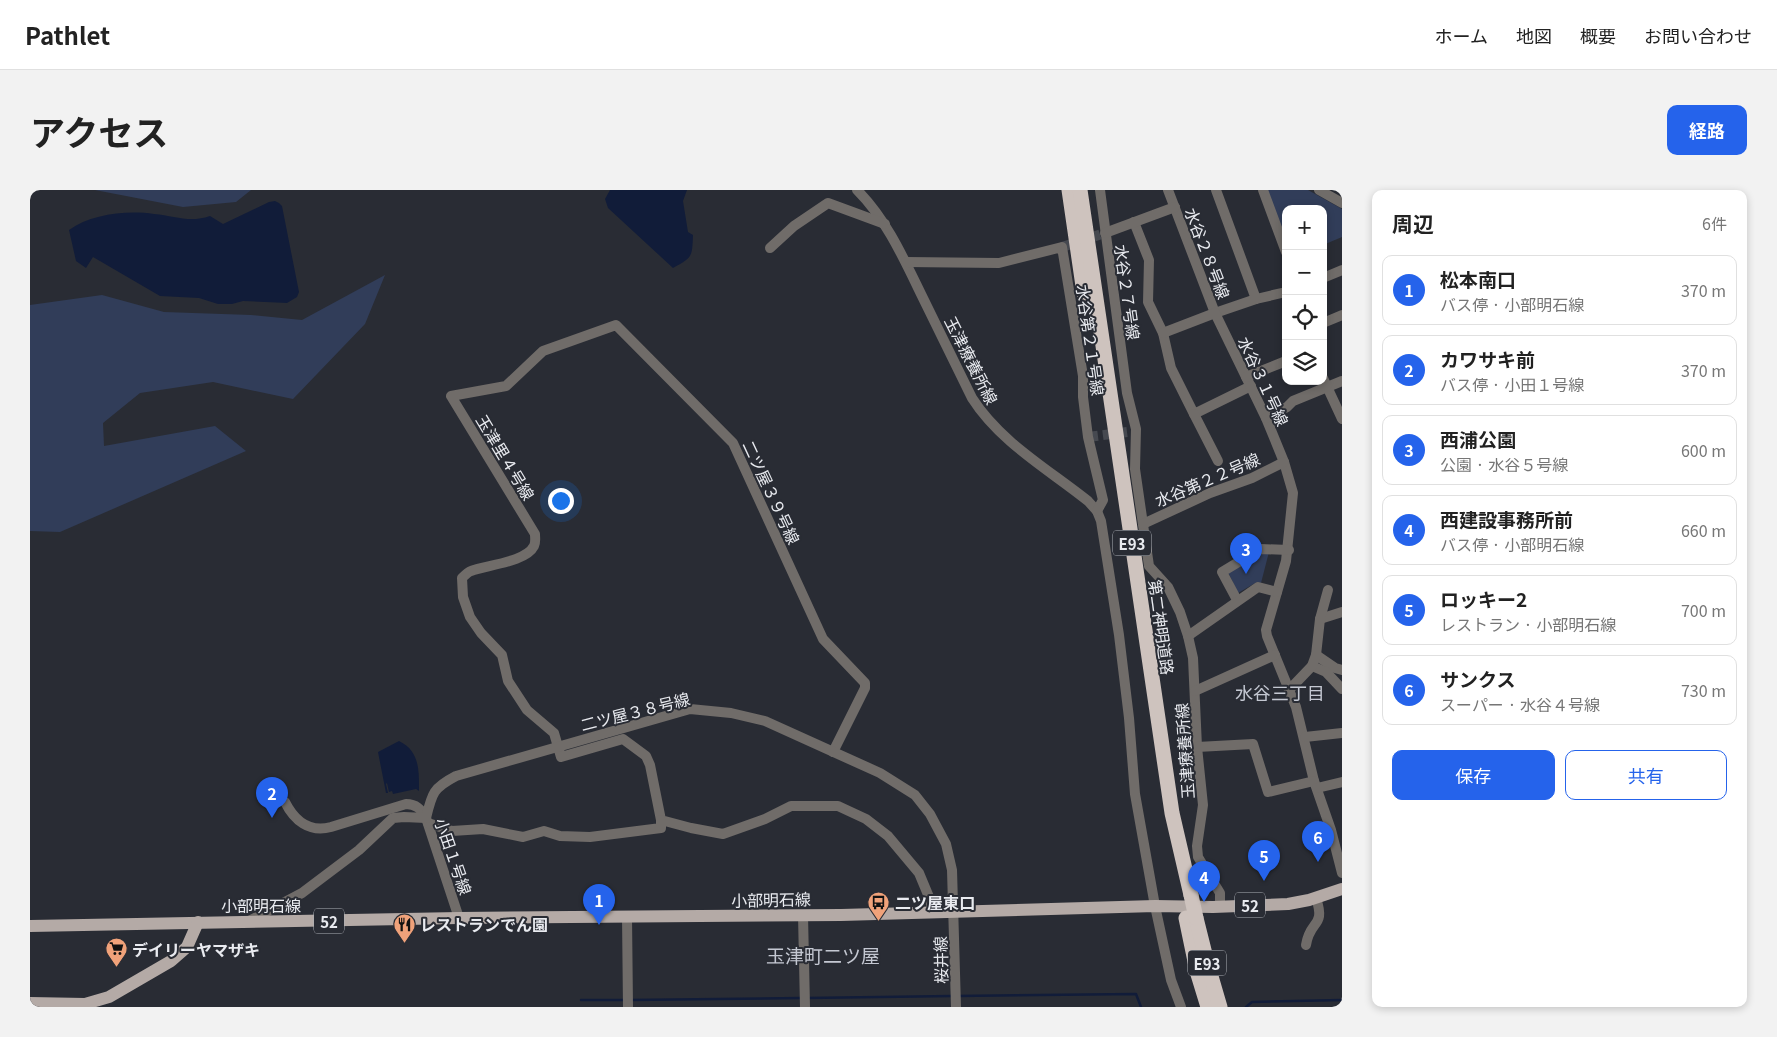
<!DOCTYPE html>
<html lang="ja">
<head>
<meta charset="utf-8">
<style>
  :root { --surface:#fff; --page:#f2f2f2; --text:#222; --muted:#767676; --line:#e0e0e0; --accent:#2563eb }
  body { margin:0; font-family:Georgia,"Noto Sans JP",serif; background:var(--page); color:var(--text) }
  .controls { position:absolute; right:15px; top:15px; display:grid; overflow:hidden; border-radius:10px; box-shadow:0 2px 8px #0003 }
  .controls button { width:45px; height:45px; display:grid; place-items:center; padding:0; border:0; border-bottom:1px solid var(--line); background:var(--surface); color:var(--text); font:25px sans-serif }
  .you { position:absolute; left:530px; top:310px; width:18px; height:18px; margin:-12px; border:4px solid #fff; border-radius:50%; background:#1a73e8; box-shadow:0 0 0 8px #1a73e833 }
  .badge { display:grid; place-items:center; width:32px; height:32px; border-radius:50%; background:var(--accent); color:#fff; font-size:16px; font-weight:700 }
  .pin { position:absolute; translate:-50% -41px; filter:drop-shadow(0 1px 2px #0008) }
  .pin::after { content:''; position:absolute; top:26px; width:18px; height:15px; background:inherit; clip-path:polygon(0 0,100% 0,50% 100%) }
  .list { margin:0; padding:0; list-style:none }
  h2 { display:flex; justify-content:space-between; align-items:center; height:65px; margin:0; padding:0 20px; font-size:21px }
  h2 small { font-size:16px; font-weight:400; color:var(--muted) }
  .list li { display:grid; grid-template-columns:32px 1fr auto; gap:15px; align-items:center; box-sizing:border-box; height:70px; margin:0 10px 10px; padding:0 10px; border:1px solid var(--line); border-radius:10px }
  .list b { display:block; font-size:19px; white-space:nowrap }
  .list p { margin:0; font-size:16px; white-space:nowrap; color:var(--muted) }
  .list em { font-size:16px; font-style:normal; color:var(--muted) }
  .actions { display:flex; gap:10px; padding:15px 20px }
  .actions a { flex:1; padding:11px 0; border:1px solid var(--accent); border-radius:10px; text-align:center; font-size:18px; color:var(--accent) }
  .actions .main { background:var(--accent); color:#fff }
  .icon { flex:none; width:28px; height:28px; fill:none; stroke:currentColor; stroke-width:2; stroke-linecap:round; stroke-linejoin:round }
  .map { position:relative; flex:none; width:1312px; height:817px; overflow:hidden; border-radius:10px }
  header { display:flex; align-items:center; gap:30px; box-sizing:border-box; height:70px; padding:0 25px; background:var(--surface); border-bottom:1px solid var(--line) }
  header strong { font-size:24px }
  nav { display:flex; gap:28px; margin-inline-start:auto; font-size:18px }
  .intro { display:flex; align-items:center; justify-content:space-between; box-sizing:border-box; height:120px; padding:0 30px }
  h1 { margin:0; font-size:35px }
  .button { padding:12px 22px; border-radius:10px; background:var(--accent); color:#fff; font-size:18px; font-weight:700 }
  main { display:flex; gap:30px; padding:0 30px }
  aside { flex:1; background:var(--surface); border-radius:10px; box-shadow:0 2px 8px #0003 }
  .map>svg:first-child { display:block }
  .green { fill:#313d59 }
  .water { fill:#111c39 }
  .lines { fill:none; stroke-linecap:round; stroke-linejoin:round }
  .stream { stroke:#111c39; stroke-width:2.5 }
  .minor-tunnel { stroke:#464950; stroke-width:10; stroke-dasharray:10 5; stroke-linecap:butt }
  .minor { stroke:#706c69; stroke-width:10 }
  .major { stroke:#b4aaa6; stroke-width:12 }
  .highway { stroke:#cec3be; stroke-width:15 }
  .highway-bridge { stroke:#cec3be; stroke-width:15 }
  .labels { text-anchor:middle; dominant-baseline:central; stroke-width:4; stroke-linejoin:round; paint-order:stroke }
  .shield { fill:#292c34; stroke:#afb2b8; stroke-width:1 }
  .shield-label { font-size:15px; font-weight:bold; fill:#e9ebf0 }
  .street-label { font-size:16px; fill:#e9ebf0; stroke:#292c34 }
  .poi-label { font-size:16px; font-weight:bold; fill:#e9ebf0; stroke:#292c34; text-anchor:start }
  .neighbourhood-label { font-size:18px; fill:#c4c8d2; stroke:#292c34 }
  .quarter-label { font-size:19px; fill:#c4c8d2; stroke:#292c34 }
</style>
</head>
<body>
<header>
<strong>Pathlet</strong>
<nav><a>ホーム</a><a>地図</a><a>概要</a><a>お問い合わせ</a></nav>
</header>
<div class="intro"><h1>アクセス</h1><a class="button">経路</a></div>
<main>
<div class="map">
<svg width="1312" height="817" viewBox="0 0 1312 817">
  <rect width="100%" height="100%" fill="#292c34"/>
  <!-- green -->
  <g class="green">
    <polygon points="65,0 221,0 206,12 153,17"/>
    <polygon points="1237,0 1278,0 1312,19 1312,47 1293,55 1293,19 1256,19 1256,51"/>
    <polygon points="355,85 335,134 263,209 183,192 110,203 73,233 74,256 185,236 216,261 30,342 0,341 0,115 72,105 134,122 221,125 272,130"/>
    <polygon points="1239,362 1231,393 1227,392 1208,403 1198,382 1229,363"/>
  </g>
  <!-- water -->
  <g class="water">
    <path d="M580 0H657L653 11 658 42 663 45C662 67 663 67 643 78L578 18 575 9Z"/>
    <path d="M245 11 249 13 252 16 269 102 267 107 257 113 213 111 202 114H188L169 108 130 106 63 67 56 78 46 71 39 40C61 24 97 20 124 24 145 26 160 33 180 26L193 34 239 12Z"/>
    <path d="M369 551C390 561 389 581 389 601L386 599 363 604 362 601 359 602 357 593 356 594 358 603H356L348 562Z"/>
  </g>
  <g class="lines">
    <!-- stream -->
    <g class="stream">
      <polyline points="927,806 1106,804 1111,817"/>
      <polyline points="777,808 922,806"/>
      <polyline points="551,810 594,810"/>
      <polyline points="600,810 772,808"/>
      <polyline points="1216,817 1222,812 1312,810"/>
    </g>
    <!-- minor-tunnel -->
    <g class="minor-tunnel">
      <polyline points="1032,57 1075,43"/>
      <polyline points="1058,247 1097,242"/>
    </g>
    <!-- minor -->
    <g class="minor">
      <path d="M827 0C856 29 873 67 891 104 908 139 925 173 942 208 970 252 1018 279 1058 311L1067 321 1071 331 1089 445 1099 528 1105 604 1125 716 1141 790 1151 817"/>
      <polyline points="1070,0 1097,203 1106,239 1105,279 1119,376 1138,397 1150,422 1158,446 1163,468 1167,557 1173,615 1167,656 1168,667 1190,703 1190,716"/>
      <polyline points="1138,0 1185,123 1226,109 1256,102"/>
      <polyline points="1186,0 1226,109"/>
      <polyline points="1233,0 1256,62"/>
      <polyline points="1289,0 1312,13"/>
      <polyline points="1104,32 1119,70 1118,112 1133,143 1141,178 1164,224 1221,196"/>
      <polyline points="1075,43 1145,17"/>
      <polyline points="740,58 764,36 798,13 855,34"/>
      <polyline points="876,72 969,73 1032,57 1053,186 1053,207 1058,247 1073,310 1067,321"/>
      <polyline points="1293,88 1312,80"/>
      <polyline points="1293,133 1312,125"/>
      <polyline points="1133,143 1185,123 1236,228 1254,272 1263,303 1256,371 1236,440 1237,446 1266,517 1284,591 1301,640 1312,683"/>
      <polyline points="1216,187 1256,171"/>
      <polyline points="1293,188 1312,229"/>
      <polyline points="1164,224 1188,271"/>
      <polyline points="1236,228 1257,217 1263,211 1312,191"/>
      <polyline points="1113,334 1180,303 1222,288 1254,272"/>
      <polyline points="1207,410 1192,382 1230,359 1259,360"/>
      <polyline points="1290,429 1312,422"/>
      <polyline points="1158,446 1228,397 1247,402"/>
      <polyline points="1286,465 1305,478 1312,480"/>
      <polyline points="1282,476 1296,482 1312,499"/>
      <polyline points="1260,499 1282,476 1286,465 1290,429 1298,400"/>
      <polyline points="1165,501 1245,465"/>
      <polyline points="1275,547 1312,543"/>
      <polyline points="1167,557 1223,554 1238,602 1284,591"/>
      <path d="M803 562 835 498V493L793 449 703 253 586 135 513 161 476 196 421 206 505 344C505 348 506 352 504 356 496 372 457 375 441 381 438 382 435 385 432 388L433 407 440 427 451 443 472 465 478 491 497 520 524 543 531 567 593 549 616 566 620 575 631 630 661 638 693 644 735 629 761 616H808L836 629 858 646 889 683 899 707 903 722"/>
      <polyline points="1287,598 1312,592"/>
      <path d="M255 612C264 630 279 643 301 637L376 614C386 614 391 619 396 628L429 728"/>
      <polyline points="398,633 422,641 453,639 493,647 514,641 530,646 560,647 631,638 631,630"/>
      <polyline points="773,725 775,817"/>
      <polyline points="597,726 598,817"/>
      <path d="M219 731 272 703 329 660 363 628 374 627 396 628C402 603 403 598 426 586L660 519 701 523 735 531 850 583 885 605 900 624 916 654 922 680 926 817"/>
      <path d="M1276 755C1280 729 1296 738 1286 708"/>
    </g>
    <!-- major -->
    <g class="major">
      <polyline points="0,736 429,728 811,725 1125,716 1183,717 1258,714 1279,710 1312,699"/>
      <polyline points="0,813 55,814 79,807 141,771 157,757 168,732"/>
    </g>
    <!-- highway -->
    <g class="highway">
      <polyline points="1039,0 1054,103"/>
      <polyline points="1050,0 1142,623 1161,705"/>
      <polyline points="1156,728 1167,781 1178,817"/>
      <polyline points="1166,728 1178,776 1190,817"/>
    </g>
    <!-- highway-bridge -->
    <polyline class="highway-bridge" points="1161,705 1166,728"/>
  </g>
  <!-- icons -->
  <defs>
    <symbol id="bus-pin" viewBox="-11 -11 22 30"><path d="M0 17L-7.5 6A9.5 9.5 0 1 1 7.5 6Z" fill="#f0a27a" stroke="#292c34"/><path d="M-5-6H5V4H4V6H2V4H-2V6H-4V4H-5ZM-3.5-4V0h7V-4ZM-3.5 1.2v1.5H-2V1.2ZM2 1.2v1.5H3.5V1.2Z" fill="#111"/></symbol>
    <symbol id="restaurant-pin" viewBox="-11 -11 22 30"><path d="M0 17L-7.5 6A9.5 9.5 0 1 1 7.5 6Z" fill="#f0a27a" stroke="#292c34"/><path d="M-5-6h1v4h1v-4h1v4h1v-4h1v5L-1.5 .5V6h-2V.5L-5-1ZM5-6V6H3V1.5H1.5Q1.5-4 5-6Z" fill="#111"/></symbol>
    <symbol id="supermarket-pin" viewBox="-11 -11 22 30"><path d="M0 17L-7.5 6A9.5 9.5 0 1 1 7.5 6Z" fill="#f0a27a" stroke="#292c34"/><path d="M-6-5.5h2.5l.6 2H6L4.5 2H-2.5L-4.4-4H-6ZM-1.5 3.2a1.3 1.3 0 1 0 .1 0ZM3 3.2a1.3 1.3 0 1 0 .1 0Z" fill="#111"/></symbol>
  </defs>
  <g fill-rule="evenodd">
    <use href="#bus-pin" x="836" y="700" width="25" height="34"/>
    <use href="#restaurant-pin" x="362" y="722" width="25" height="34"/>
    <use href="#supermarket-pin" x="74" y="746" width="25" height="34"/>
  </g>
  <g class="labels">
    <!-- shield labels -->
    <g class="shield">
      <rect x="1083" y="340.5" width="38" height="25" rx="4"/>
      <rect x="1205" y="702.5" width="30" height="25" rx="4"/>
      <rect x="284" y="718.5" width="30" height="25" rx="4"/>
      <rect x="1158" y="760.5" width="38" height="25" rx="4"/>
    </g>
    <g class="shield-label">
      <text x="1102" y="353">E93</text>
      <text x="1220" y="715">52</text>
      <text x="299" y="731">52</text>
      <text x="1177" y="773">E93</text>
    </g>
    <!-- street labels -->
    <g class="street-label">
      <text transform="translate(1178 63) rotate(69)">水谷２８号線</text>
      <text transform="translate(1098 102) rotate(82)">水谷２７号線</text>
      <text transform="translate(1061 150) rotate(82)">水谷第２１号線</text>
      <text transform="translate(942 170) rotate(63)">玉津療養所線</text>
      <text transform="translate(1234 191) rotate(65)">水谷３１号線</text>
      <text transform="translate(476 267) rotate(59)">玉津里４号線</text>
      <text transform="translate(1177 289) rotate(-23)">水谷第２２号線</text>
      <text transform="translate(742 302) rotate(65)">二ツ屋３９号線</text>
      <text transform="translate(1132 437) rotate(82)">第二神明道路</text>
      <text transform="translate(605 521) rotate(-14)">二ツ屋３８号線</text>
      <text transform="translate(1154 561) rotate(-94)">玉津療養所線</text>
      <text transform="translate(424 666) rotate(71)">小田１号線</text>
      <text transform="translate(741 709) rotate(-1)">小部明石線</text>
      <text x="231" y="715">小部明石線</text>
      <text transform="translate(910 770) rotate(-91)">桜井線</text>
    </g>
    <!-- poi labels -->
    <g class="poi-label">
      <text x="865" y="712">二ツ屋東口</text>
      <text x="390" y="734">レストランでん園</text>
      <text x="102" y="759">デイリーヤマザキ</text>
    </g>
    <!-- neighbourhood labels -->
    <g class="neighbourhood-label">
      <text x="1250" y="502">水谷三丁目</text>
    </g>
    <!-- quarter labels -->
    <g class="quarter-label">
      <text x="793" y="764">玉津町二ツ屋</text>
    </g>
  </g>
</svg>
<div class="controls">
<button>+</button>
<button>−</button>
<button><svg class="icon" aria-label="locate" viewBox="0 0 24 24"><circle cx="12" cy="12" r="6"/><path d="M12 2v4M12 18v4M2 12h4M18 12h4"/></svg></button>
<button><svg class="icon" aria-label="layers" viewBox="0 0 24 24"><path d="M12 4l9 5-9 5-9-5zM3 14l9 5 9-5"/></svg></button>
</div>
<div class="you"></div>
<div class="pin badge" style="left:569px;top:735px">1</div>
<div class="pin badge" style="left:242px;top:628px">2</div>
<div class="pin badge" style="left:1216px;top:384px">3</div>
<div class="pin badge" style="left:1174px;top:712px">4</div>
<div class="pin badge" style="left:1234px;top:691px">5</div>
<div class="pin badge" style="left:1288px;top:672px">6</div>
</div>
<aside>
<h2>周辺<small>6件</small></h2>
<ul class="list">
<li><span class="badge">1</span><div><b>松本南口</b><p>バス停 · 小部明石線</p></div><em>370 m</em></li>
<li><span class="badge">2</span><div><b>カワサキ前</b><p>バス停 · 小田１号線</p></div><em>370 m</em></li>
<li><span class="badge">3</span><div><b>西浦公園</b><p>公園 · 水谷５号線</p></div><em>600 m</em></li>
<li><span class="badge">4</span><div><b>西建設事務所前</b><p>バス停 · 小部明石線</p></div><em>660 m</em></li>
<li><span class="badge">5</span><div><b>ロッキー2</b><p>レストラン · 小部明石線</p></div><em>700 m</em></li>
<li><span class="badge">6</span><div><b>サンクス</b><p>スーパー · 水谷４号線</p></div><em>730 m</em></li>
</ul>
<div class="actions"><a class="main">保存</a><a>共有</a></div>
</aside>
</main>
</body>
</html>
